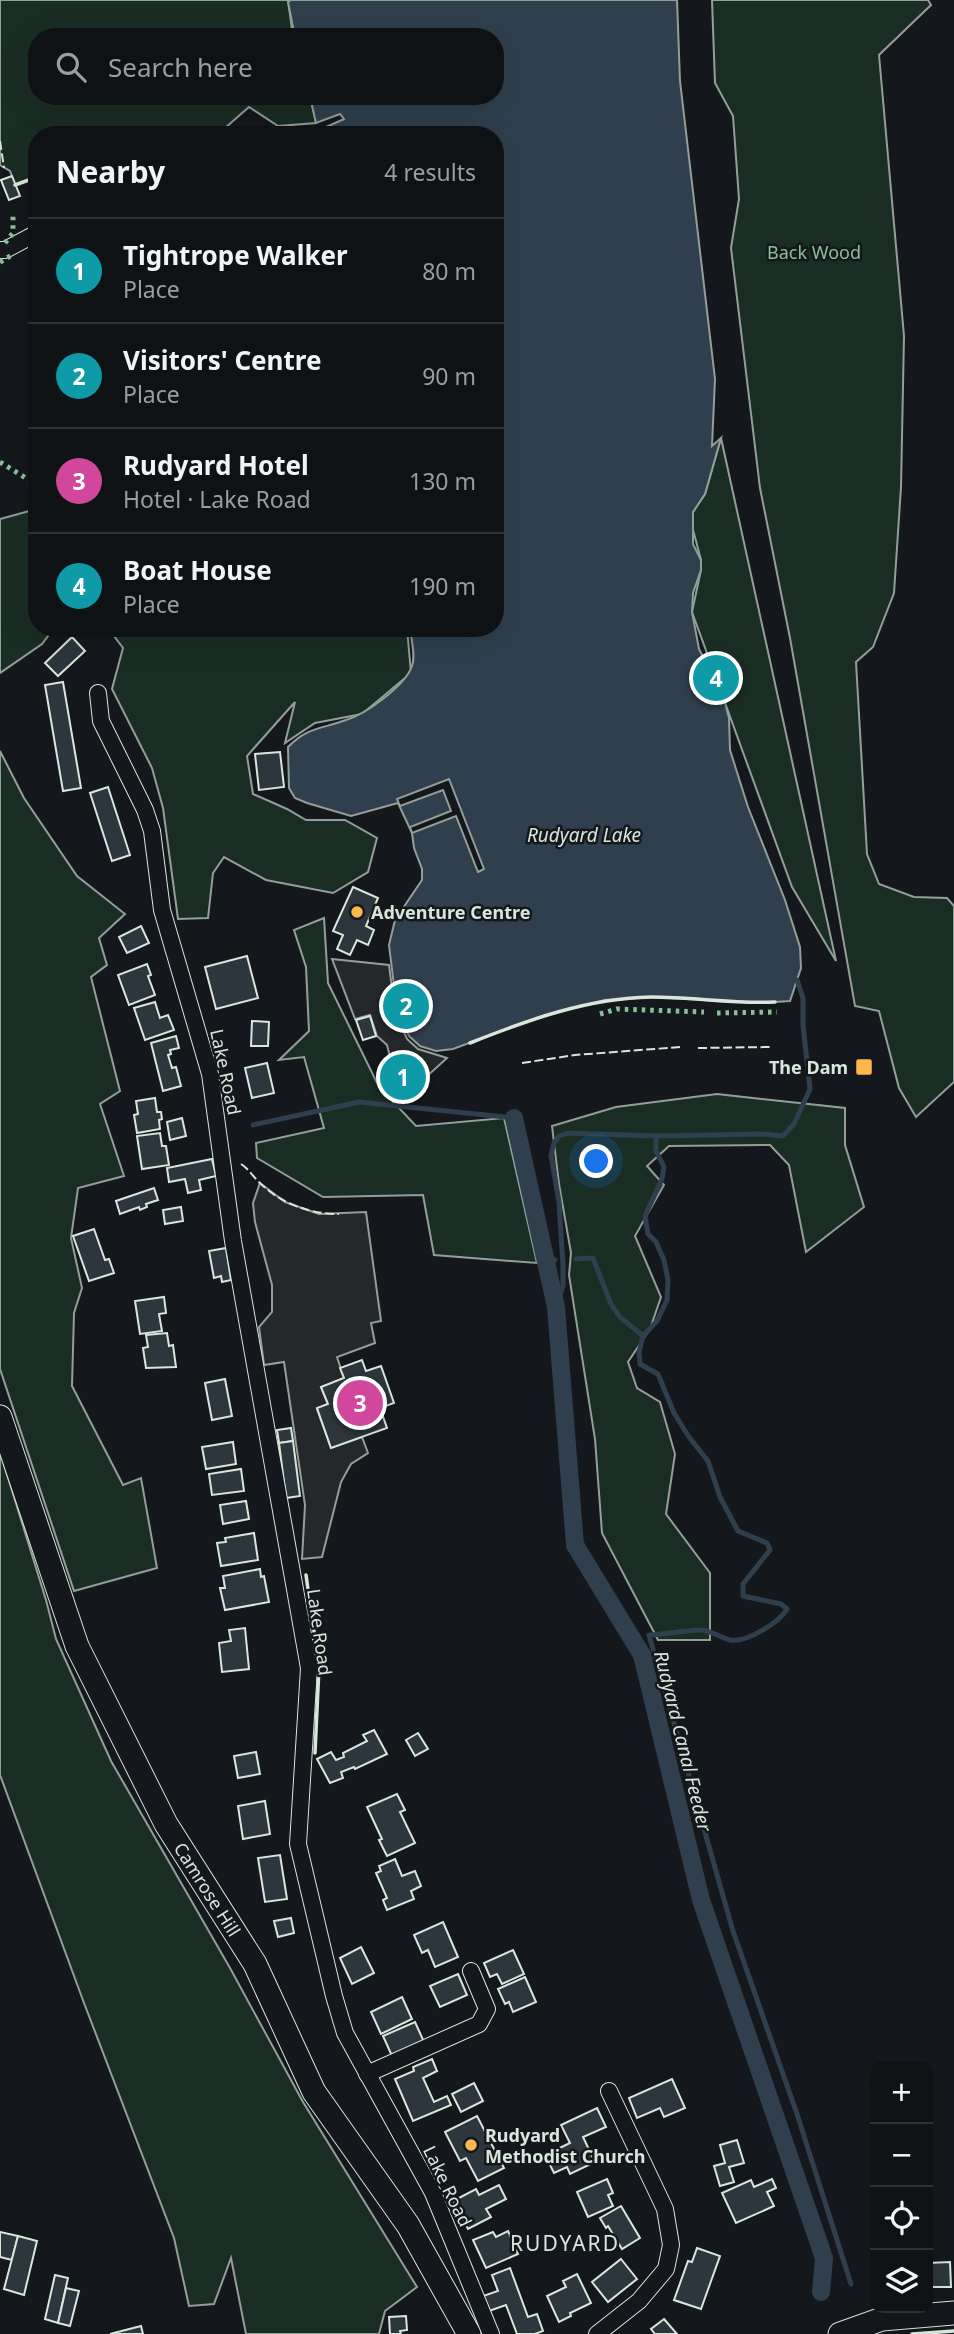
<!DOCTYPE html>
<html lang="en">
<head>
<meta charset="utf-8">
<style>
  :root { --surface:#0f1215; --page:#1d2022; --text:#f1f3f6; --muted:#9b9ea0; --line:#2f3234; --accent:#ea580c }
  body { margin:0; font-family:"Noto Sans",sans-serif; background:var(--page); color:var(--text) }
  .controls { position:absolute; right:21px; bottom:21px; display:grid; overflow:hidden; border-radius:14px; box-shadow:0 7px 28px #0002 }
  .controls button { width:63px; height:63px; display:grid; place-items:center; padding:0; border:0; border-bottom:2px solid var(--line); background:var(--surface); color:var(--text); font:35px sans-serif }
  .you { position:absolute; left:597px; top:1162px; width:24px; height:24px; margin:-18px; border:5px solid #fff; border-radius:50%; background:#1a73e8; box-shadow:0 0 0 10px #1a73e833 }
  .badge { display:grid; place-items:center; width:46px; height:46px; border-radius:50%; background:var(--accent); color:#fff; font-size:23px; font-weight:700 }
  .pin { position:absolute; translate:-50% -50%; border:4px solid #fff; box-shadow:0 2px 7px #0006 }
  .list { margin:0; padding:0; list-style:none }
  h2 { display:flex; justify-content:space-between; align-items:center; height:91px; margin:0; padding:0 28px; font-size:30px }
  h2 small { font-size:23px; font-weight:400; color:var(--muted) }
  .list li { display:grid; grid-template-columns:46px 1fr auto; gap:21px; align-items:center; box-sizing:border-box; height:105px; padding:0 28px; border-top:2px solid var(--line) }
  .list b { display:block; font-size:26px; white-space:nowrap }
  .list p { margin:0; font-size:23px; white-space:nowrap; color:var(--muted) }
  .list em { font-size:23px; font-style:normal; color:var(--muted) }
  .icon { flex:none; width:38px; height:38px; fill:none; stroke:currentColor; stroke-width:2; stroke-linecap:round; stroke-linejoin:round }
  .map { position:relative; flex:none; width:954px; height:2334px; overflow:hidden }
  .search { position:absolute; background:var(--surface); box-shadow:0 7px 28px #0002; left:28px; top:28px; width:476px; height:77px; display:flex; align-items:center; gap:18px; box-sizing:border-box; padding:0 24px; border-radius:28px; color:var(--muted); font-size:26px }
  .panel { position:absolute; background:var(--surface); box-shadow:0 7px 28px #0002; left:28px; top:126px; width:476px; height:511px; border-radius:28px }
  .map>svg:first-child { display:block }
  .green { fill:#1a2d24; stroke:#939e99; stroke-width:2 }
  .parking { fill:#24282b; stroke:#939e99; stroke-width:2 }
  .water { fill:#2f3f4d; stroke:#939e99; stroke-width:2 }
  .pier { fill:#14181c; stroke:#939e99; stroke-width:2 }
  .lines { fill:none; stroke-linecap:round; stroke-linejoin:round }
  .stream { stroke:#2f3f4d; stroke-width:5 }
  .canal { stroke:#2f3f4d; stroke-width:18 }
  .building { fill:#2c363c; stroke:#d8e6dc; stroke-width:2 }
  .street-casing { stroke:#d8e6dc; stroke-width:18 }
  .secondary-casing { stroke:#d8e6dc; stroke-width:25 }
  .street { stroke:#14181c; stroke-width:16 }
  .secondary { stroke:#14181c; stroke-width:23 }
  .hedge { stroke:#8ac095; stroke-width:5; stroke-dasharray:3.5 5; stroke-linecap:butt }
  .fence { stroke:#d8e6dc; stroke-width:2; stroke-dasharray:9 3.5; stroke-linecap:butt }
  .wall { stroke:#d8e6dc; stroke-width:3.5 }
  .poi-dot { fill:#ffb74d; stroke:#14181c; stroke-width:2.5 }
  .labels { text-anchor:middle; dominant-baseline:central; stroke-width:5; stroke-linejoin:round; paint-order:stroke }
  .park-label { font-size:18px; fill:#8ac095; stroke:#14181c }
  .poi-label { font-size:18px; font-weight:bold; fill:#d8e6dc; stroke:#14181c; text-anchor:start }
  .street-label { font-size:18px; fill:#d8e6dc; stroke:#14181c }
  .water-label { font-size:19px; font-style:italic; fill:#d8e6dc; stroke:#14181c }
  .quarter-label { font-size:21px; letter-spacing:2px; fill:#d8e6dc; stroke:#14181c }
</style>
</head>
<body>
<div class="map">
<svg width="954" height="2334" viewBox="0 0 954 2334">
  <rect width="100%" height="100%" fill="#14181c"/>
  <!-- green -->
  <g class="green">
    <polygon points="0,0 288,0 293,37 37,37 37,96 310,96 316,123 278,126 249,107 217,135 37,135 37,177 15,185 10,171 0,165"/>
    <polygon points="712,0 928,0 931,5 879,55 904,336 901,487 894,593 873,647 856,662 867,854 879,884 914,897 947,898 954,906 954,1082 916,1117 899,1088 879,1011 855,1006 790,638 760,488 731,248 739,199 733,116 715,83"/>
    <polygon points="721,438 836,961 792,887 692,612 701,570 701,560 692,526 693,512 705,494"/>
    <polygon points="33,510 37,521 37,628 54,628 42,644 0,673 0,519"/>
    <polygon points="108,628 407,628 411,673 362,714 315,723 285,743 295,702 247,756 253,794 287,809 306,820 345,820 377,838 368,872 333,893 266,880 224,857 213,873 208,918 178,919 163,808 152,768 112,689 123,648"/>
    <polygon points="0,751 24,798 77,876 125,914 99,938 107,965 91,977 120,1091 100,1104 124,1176 78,1188 71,1238 82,1288 74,1313 72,1386 123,1485 141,1478 157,1568 74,1591 0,1369"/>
    <polygon points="324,918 328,983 379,1087 416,1126 504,1118 537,1263 434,1255 423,1195 323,1197 257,1158 256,1143 324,1128 304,1057 279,1060 309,1031 306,967 294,930"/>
    <polygon points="717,1094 845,1108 845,1145 864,1207 806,1252 789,1165 770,1145 669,1146 647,1166 664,1185 635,1236 661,1297 650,1329 628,1362 637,1388 660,1402 675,1454 666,1514 710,1573 710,1640 658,1640 602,1533 595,1439 569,1275 571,1253 559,1184 552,1126 616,1107"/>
    <polygon points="0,1452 46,1600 56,1639 111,1761 230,1968 303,2102 417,2287 385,2311 379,2334 246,2334 231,2258 214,2304 189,2306 174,2238 84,2003 0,1775"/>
  </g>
  <!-- parking -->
  <g class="parking">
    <polygon points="332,959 389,965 395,1012 407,1039 418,1049 447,1058 424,1079 395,1076 387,1045 377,1036 370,1015 355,1019"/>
    <polygon points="260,1183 285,1202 319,1214 366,1212 381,1321 371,1323 375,1343 337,1357 344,1378 321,1387 328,1404 317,1409 331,1448 362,1437 368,1453 351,1464 341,1482 322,1557 302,1559 305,1505 284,1362 264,1365 259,1327 272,1312 272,1285 255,1222 253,1203"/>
  </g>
  <!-- water -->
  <path class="water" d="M291 0H677L680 81 715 379 712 446 721 438 705 494 693 512V544L701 560V570L693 593 692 612 699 649 724 699 729 718 730 750 748 807 785 900 800 947 801 968 790 1001 756 1003 652 997 605 1000 539 1017 453 1049 436 1051 420 1046 409 1036 397 1010 389 945 395 920 422 880V869L414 848 412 833 398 803 351 816 307 803 295 798 289 788 288 747C307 727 322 729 346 720 366 714 405 686 412 666 416 655 411 640 410 628H495V135H351L348 130 336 135H330L326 127 344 119 340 114 316 123 310 96H495V37H295L288 2Z"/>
  <!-- pier -->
  <polygon class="pier" points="449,779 484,869 478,872 456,816 412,833 410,827 451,811 443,790 400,806 397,799"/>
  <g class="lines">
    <!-- stream -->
    <g class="stream">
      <polyline points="253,1125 359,1102 514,1118"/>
      <path d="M656 1136V1151L664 1167 662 1179 645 1216 648 1234 656 1242 664 1260 668 1280 667 1300 657 1321 643 1336 639 1352 640 1364 658 1374 674 1413 689 1437 708 1461 720 1497 738 1531 767 1543 770 1550 743 1584V1596L781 1604 787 1609C779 1623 746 1643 730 1640 720 1638 710 1629 699 1630 682 1631 666 1634 649 1635L733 1931 797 2114 851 2284"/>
      <polyline points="576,1259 593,1258 611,1304 620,1317 643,1336"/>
      <polyline points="545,1260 555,1260"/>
      <polyline points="556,1307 563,1286 563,1265 559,1202 551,1155 554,1143 559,1136 568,1133 656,1136 761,1134 783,1136 794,1124 810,1089 803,1025 803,998 797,980"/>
    </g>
    <!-- canal -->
    <polyline class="canal" points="514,1118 556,1307 575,1545 642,1655 701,1900 824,2258 821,2292"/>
  </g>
  <!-- building -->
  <g class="building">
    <polygon points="12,176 20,196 9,200 1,180"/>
    <polygon points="72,637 85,651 58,676 45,663"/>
    <polygon points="727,669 730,682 704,687 702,675"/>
    <polygon points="63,682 81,788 63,791 45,685"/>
    <polygon points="280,752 284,787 259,790 255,754"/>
    <polygon points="108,787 130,855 112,861 90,793"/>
    <polygon points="353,887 378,898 366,926 374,930 368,945 357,940 350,955 337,949 343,935 333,931"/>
    <polygon points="141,926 149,943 127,953 119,937"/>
    <polygon points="247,956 258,998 216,1009 205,967"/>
    <polygon points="147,964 151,975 148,976 155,995 129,1005 118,975"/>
    <polygon points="417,996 417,999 421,999 422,1010 419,1010 419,1014 401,1016 400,1011 392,1012 391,1002 401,1001 400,997"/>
    <polygon points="155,1002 160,1018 168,1015 174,1030 145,1040 134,1008"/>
    <polygon points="370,1016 376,1036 363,1040 356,1020"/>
    <polygon points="252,1021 269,1022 268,1046 251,1046"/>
    <polygon points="176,1036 179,1048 170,1050 171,1054 168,1055 172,1068 176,1067 181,1086 163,1091 151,1043"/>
    <polygon points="267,1063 274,1093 252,1098 245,1068"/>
    <polygon points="155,1098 157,1112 161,1112 162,1119 159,1120 160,1129 137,1133 134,1115 138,1114 136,1101"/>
    <polygon points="182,1118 186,1136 170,1140 167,1122"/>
    <polygon points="160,1133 162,1146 166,1146 169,1165 142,1169 137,1136"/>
    <polygon points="212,1159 216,1176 199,1180 201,1190 188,1193 185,1179 169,1182 167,1168"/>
    <polygon points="154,1188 158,1200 146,1204 147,1207 140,1210 139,1207 120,1214 116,1201"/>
    <polygon points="181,1207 183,1221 165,1224 163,1210"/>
    <polygon points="94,1229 105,1260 109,1259 114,1273 89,1281 73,1236"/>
    <polygon points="226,1248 231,1280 222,1282 221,1276 214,1278 209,1251"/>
    <polygon points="164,1297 166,1313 159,1314 162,1331 140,1334 135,1301"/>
    <polygon points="167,1333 169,1346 173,1345 176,1367 146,1368 143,1348 148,1347 146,1335"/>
    <polygon points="362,1360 366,1371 381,1366 394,1403 380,1408 387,1428 331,1448 317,1408 328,1404 321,1387 344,1378 340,1368"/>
    <polygon points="225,1379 232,1416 212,1420 205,1383"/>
    <polygon points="291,1428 293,1441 279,1443 277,1430"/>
    <polygon points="293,1441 300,1496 286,1498 279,1443"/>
    <polygon points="233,1442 236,1464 206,1469 202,1447"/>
    <polygon points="241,1469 244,1491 212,1495 209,1474"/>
    <polygon points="246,1501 249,1519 223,1524 220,1505"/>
    <polygon points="254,1533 258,1560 221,1566 217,1543 226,1542 225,1538"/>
    <polygon points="260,1569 261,1577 264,1576 269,1602 225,1610 220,1588 225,1588 223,1576"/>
    <polygon points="245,1628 249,1669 222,1672 219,1643 231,1641 229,1630"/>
    <polygon points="374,1730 387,1754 355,1769 354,1767 341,1772 343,1778 330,1783 317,1759 331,1752 336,1760 344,1757 343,1753 367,1741 363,1735"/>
    <polygon points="418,1733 428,1749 415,1756 406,1740"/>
    <polygon points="256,1752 260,1774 238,1778 234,1756"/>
    <polygon points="397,1794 405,1810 400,1812 415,1843 387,1856 379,1840 382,1839 367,1807"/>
    <polygon points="265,1801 270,1834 243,1839 238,1806"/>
    <polygon points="280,1855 287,1899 265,1902 258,1858"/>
    <polygon points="395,1859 402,1876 415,1871 421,1886 411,1891 414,1899 387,1910 383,1900 387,1898 376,1873 381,1871 379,1866"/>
    <polygon points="291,1918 294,1933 278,1937 274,1921"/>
    <polygon points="443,1922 458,1957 435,1967 428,1950 422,1953 414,1935"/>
    <polygon points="361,1947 374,1973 352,1984 340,1958"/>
    <polygon points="513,1950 524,1974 502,1984 497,1974 490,1977 484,1963"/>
    <polygon points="458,1974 467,1995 440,2007 430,1986"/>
    <polygon points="525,1977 536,2002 513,2012 509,2002 505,2004 498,1989"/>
    <polygon points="402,1997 412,2019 381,2034 371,2012"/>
    <polygon points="415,2022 424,2042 392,2056 383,2036"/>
    <polygon points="432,2059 437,2071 423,2078 434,2102 447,2096 451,2105 413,2121 395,2079 414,2071 413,2067"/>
    <polygon points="672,2079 685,2108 664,2117 660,2108 637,2118 629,2098"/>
    <polygon points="474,2083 483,2101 461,2112 452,2094"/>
    <polygon points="597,2108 606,2127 583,2137 595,2162 570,2174 567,2167 554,2173 545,2155 570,2143 561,2125"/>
    <polygon points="477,2116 504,2168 478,2181 466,2158 460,2161 445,2132"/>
    <polygon points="737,2140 744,2163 729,2167 734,2182 720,2186 714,2166 725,2163 720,2145"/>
    <polygon points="607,2179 613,2193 608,2195 613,2206 588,2217 577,2192"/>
    <polygon points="772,2179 776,2188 767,2192 774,2206 736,2223 722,2193 751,2180 754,2187"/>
    <polygon points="499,2185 506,2199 486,2209 491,2217 468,2229 453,2201 476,2189 479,2195"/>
    <polygon points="621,2206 640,2238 622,2249 608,2226 606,2228 600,2218"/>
    <polygon points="508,2231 518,2254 486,2268 473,2240 493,2232 496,2237"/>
    <polygon points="0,2232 18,2236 12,2260 0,2257"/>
    <polygon points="18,2236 37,2241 24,2295 4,2289"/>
    <polygon points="697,2248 720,2256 701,2309 674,2300 688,2261 692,2262"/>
    <polygon points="621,2259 637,2279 608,2302 592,2282"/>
    <polygon points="950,2262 951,2287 928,2287 928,2263"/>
    <polygon points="510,2268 528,2317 537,2314 543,2331 535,2334 517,2334 506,2305 489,2311 483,2296 498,2291 492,2275"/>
    <polygon points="577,2274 591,2303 570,2313 571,2316 559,2322 547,2296 566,2287 563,2281"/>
    <polygon points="55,2275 68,2278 58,2323 45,2319"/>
    <polygon points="66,2288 79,2291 70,2326 58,2323"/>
    <polygon points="406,2316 407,2330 400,2331 401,2334 390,2334 389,2317"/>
    <polygon points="664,2319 677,2334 655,2334 651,2329"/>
    <polygon points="141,2326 143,2334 110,2334"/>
  </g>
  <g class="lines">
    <defs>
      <g id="street">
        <polyline points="0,250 5,250 37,233"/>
        <polyline points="98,693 101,721 145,810 152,831 162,910 210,1074 233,1241 309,1668 298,1844 334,1996 345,2033 433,2193 491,2334"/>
        <polyline points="367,2074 479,2024 487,2009 471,1971"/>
        <polyline points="597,2334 639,2301 666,2269 671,2245 665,2209 609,2091"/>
      </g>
      <g id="secondary">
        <path id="s1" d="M0 1417 77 1646 166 1824 255 1964 314 2092 408 2225 469 2334"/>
        <polyline points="840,2334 882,2319 954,2313"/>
      </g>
    </defs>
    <!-- street casing -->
    <use href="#street" class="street-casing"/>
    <!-- secondary casing -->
    <use href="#secondary" class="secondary-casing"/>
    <!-- street -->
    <use href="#street" class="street"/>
    <!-- secondary -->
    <use href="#secondary" class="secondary"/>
    <!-- hedge -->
    <g class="hedge">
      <polyline points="5,243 13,233 13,215"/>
      <polyline points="0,262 12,255"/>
      <polyline points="0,462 37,485"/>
      <polyline points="717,1013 777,1012"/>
      <polyline points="600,1014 617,1009 704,1012"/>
    </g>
    <!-- fence -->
    <g class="fence">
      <polyline points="0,141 4,168"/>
      <polyline points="698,1048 771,1047"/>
      <polyline points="522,1063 575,1055 680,1047"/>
      <path d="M241 1164C249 1169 253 1177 261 1184 282 1204 310 1214 339 1214"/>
    </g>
    <!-- wall -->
    <g class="wall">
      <polyline points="15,185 37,177"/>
      <path d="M470 1043C528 1020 588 998 651 997 693 997 734 1004 775 1002"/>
      <polyline points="306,1575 319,1667 315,1753"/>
      <polyline points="912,2334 954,2331"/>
    </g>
  </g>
  <!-- markers -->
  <g class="poi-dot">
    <circle cx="357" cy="912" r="7"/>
    <rect x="855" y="1058" width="18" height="18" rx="3.5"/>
    <circle cx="471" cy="2145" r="7"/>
  </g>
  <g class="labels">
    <!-- park labels -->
    <g class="park-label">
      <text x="814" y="252">Back Wood</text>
    </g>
    <!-- poi labels -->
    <g class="poi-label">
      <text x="371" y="912">Adventure Centre</text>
      <text x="848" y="1067" text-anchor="end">The Dam</text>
      <text x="485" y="2135">Rudyard<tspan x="485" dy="21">Methodist Church</tspan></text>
    </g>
    <!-- street labels -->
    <g class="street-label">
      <text transform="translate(226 1072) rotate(78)">Lake Road</text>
      <text transform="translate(320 1632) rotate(82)">Lake Road</text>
      <text stroke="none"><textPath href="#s1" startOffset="518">Camrose Hill</textPath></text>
      <text transform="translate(448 2186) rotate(64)">Lake Road</text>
    </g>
    <!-- water labels -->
    <g class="water-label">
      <text x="584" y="835">Rudyard Lake</text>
      <text transform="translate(683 1741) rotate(76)">Rudyard Canal Feeder</text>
    </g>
    <!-- quarter labels -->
    <g class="quarter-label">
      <text x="565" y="2243">RUDYARD</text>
    </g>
  </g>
</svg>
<div class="controls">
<button>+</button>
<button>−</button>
<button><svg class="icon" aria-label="locate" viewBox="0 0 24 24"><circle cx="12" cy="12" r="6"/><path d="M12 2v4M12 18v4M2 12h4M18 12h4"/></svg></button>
<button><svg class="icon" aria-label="layers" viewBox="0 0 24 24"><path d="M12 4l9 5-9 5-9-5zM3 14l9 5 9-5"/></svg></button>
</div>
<div class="you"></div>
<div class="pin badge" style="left:403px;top:1077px;background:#0f9aa8">1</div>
<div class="pin badge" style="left:406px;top:1006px;background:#0f9aa8">2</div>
<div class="pin badge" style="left:360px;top:1403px;background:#d1479c">3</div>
<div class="pin badge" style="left:716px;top:678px;background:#0f9aa8">4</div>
<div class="search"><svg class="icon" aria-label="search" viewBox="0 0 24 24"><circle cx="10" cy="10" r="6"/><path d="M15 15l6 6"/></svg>Search here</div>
<section class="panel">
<h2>Nearby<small>4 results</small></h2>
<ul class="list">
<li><span class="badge" style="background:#0f9aa8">1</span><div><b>Tightrope Walker</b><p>Place</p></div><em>80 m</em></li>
<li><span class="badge" style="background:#0f9aa8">2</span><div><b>Visitors' Centre</b><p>Place</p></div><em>90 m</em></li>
<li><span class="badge" style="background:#d1479c">3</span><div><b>Rudyard Hotel</b><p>Hotel · Lake Road</p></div><em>130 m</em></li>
<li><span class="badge" style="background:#0f9aa8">4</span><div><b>Boat House</b><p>Place</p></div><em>190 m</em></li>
</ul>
</section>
</div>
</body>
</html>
